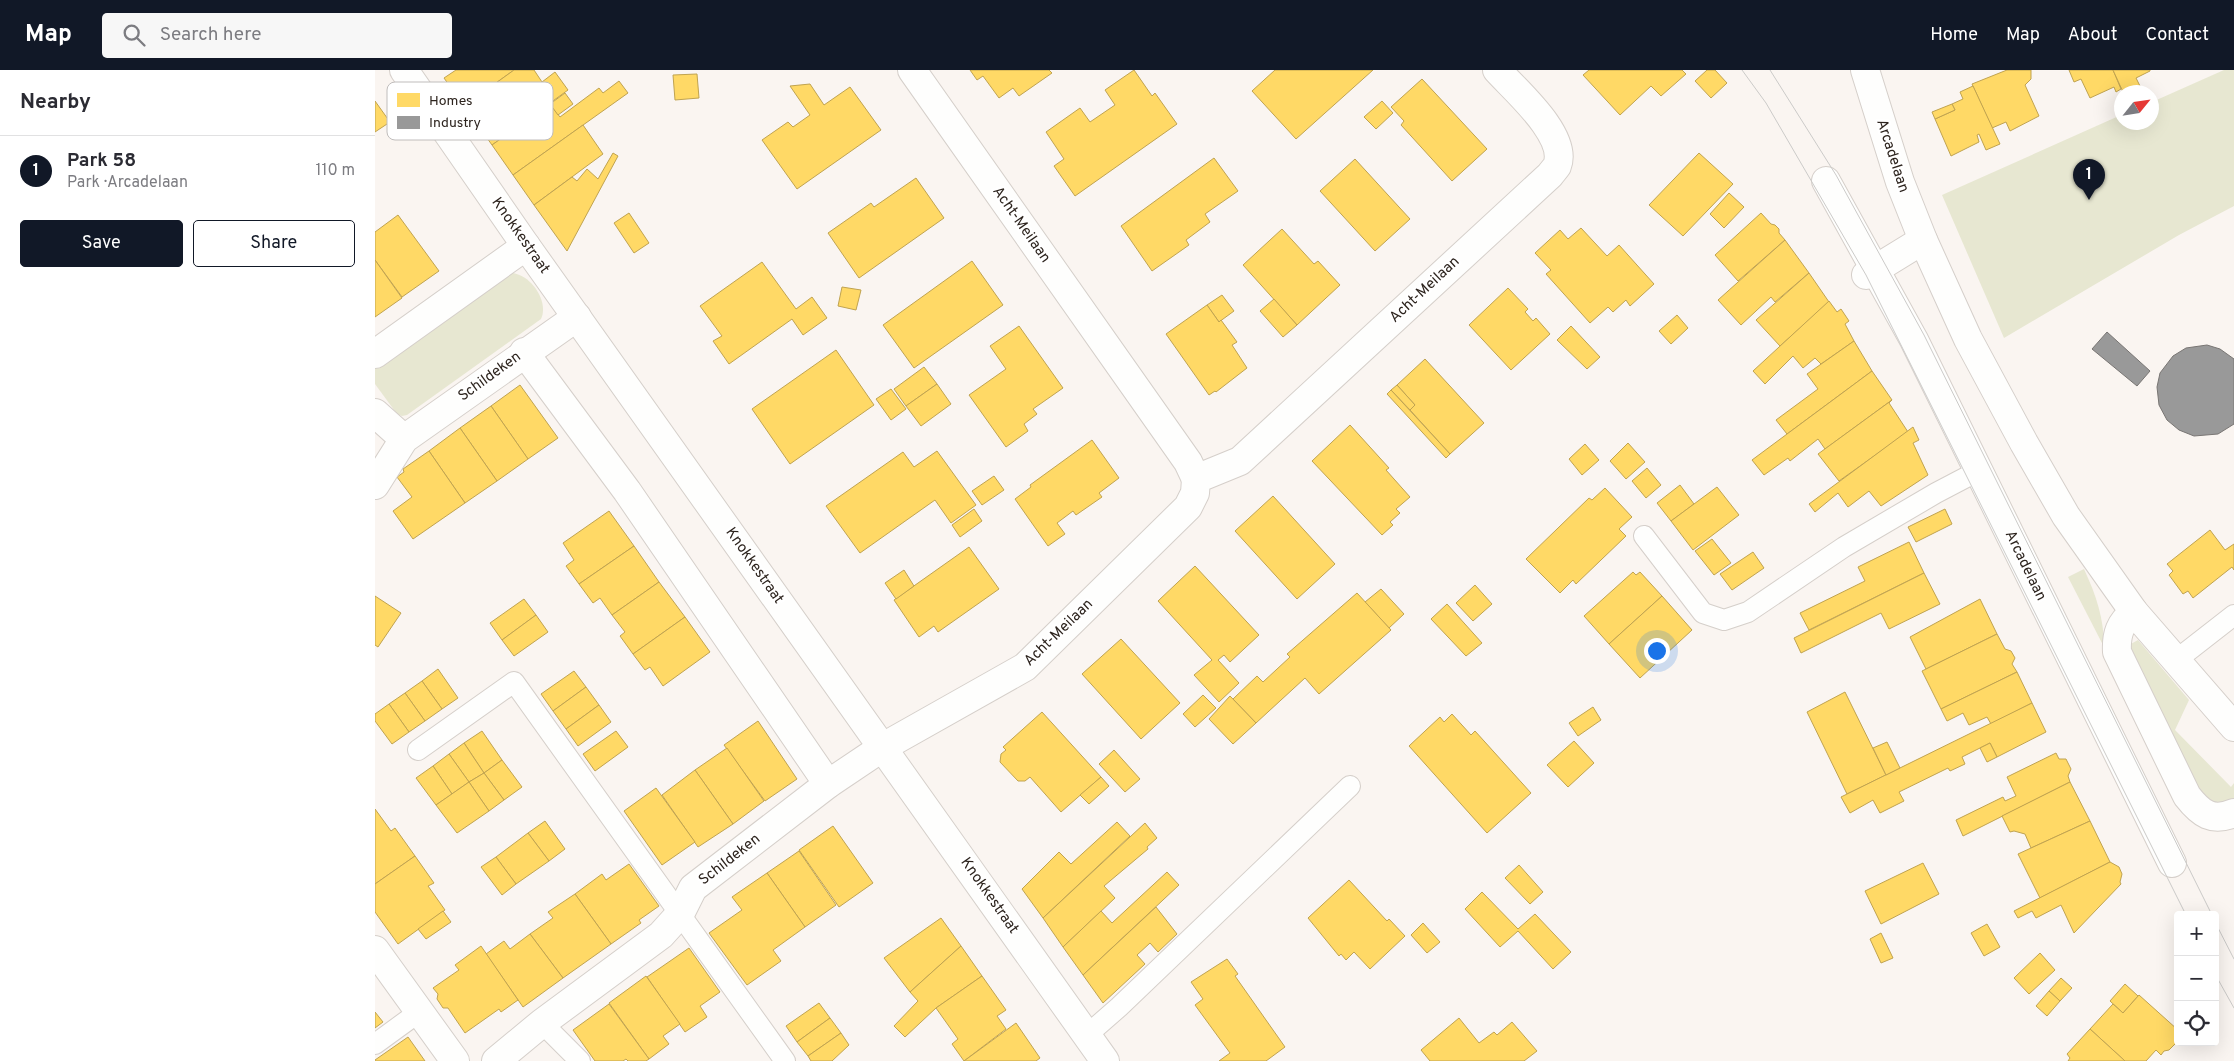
<!DOCTYPE html>
<html lang="en">
<head>
<meta charset="utf-8">
<style>
  :root { --surface:#fff; --page:#f7f7f7; --text:#2b2b33; --muted:#7c7c81; --line:#e1e1e2; --accent:#111827 }
  body { margin:0; font-family:Overpass,sans-serif; background:var(--page); color:var(--text) }
  .controls { position:absolute; right:15px; bottom:15px; display:grid; overflow:hidden; border-radius:5px; box-shadow:0 5px 20px #0002 }
  .controls button { width:45px; height:45px; display:grid; place-items:center; padding:0; border:0; border-bottom:1px solid var(--line); background:var(--surface); color:var(--text); font:25px sans-serif }
  .compass { position:absolute; left:1739px; top:15px; width:45px; height:45px; border-radius:50%; background:var(--surface); box-shadow:0 5px 20px #0002; rotate:60deg }
  .you { position:absolute; left:1281px; top:580px; width:18px; height:18px; margin:-12px; border:4px solid #fff; border-radius:50%; background:#1a73e8; box-shadow:0 0 0 8px #1a73e833 }
  .badge { display:grid; place-items:center; width:32px; height:32px; border-radius:50%; background:var(--accent); color:#fff; font-size:16px; font-weight:700 }
  .pin { position:absolute; translate:-50% -41px; filter:drop-shadow(0 1px 2px #0008) }
  .pin::after { content:''; position:absolute; top:26px; width:18px; height:15px; background:inherit; clip-path:polygon(0 0,100% 0,50% 100%) }
  .list { margin:0; padding:0; list-style:none }
  h2 { display:flex; justify-content:space-between; align-items:center; height:65px; margin:0; padding:0 20px; font-size:21px }
  h2 small { font-size:16px; font-weight:400; color:var(--muted) }
  .list li { display:grid; grid-template-columns:32px 1fr auto; gap:15px; align-items:center; box-sizing:border-box; height:70px; padding:0 20px; border-top:1px solid var(--line) }
  .list b { display:block; font-size:19px; white-space:nowrap }
  .list p { margin:0; font-size:16px; white-space:nowrap; color:var(--muted) }
  .list em { font-size:16px; font-style:normal; color:var(--muted) }
  .actions { display:flex; gap:10px; padding:15px 20px }
  .actions a { flex:1; padding:11px 0; border:1px solid var(--accent); border-radius:5px; text-align:center; font-size:18px; color:var(--accent) }
  .actions .main { background:var(--accent); color:#fff }
  .icon { flex:none; width:28px; height:28px; fill:none; stroke:currentColor; stroke-width:2; stroke-linecap:round; stroke-linejoin:round }
  .map { position:relative; flex:none; width:1859px; height:991px; overflow:hidden }
  header { display:flex; align-items:center; gap:30px; box-sizing:border-box; height:70px; padding:0 25px; background:var(--accent); color:#fff }
  header strong { font-size:24px }
  nav { display:flex; gap:28px; margin-inline-start:auto; font-size:18px }
  .search { width:350px; height:45px; background:var(--page); display:flex; align-items:center; gap:12px; box-sizing:border-box; padding:0 18px; border-radius:5px; color:var(--muted); font-size:19px }
  main { display:flex }
  aside { flex:1; background:var(--surface) }
  .map>svg:first-child { display:block }
  .green { fill:#e7e7d1 }
  .homes { fill:#ffd966; stroke:#c0a350 }
  .industry { fill:#999; stroke:#797674 }
  .lines { fill:none; stroke-linecap:round; stroke-linejoin:round }
  .service-casing { stroke:#d5cfca; stroke-width:22 }
  .minor-casing { stroke:#d5cfca; stroke-width:30 }
  .tertiary-casing { stroke:#d5cfca; stroke-width:30 }
  .service { stroke:#fefefd; stroke-width:20 }
  .minor { stroke:#fefefd; stroke-width:28 }
  .tertiary { stroke:#fefefd; stroke-width:28 }
  .tram { stroke:#cbcac8; stroke-width:1 }
  .labels { text-anchor:middle; dominant-baseline:central; stroke-width:5; stroke-linejoin:round; paint-order:stroke }
  .street-label { font-size:15px; fill:#2d241e; stroke:#fff }
  .key { fill:#fff; stroke:#c0bdbc; stroke-width:1 }
  .key-label { font-size:14px; fill:#2d241e }
</style>
</head>
<body>
<header>
<strong>Map</strong>
<div class="search"><svg class="icon" aria-label="search" viewBox="0 0 24 24"><circle cx="10" cy="10" r="6"/><path d="M15 15l6 6"/></svg>Search here</div>
<nav><a>Home</a><a>Map</a><a>About</a><a>Contact</a></nav>
</header>
<main>
<aside>
<h2>Nearby<small></small></h2>
<ul class="list">
<li><span class="badge">1</span><div><b>Park 58</b><p>Park · Arcadelaan</p></div><em>110 m</em></li>
</ul>
<div class="actions"><a class="main">Save</a><a>Share</a></div>
</aside>
<div class="map">
<svg width="1859" height="991" viewBox="0 0 1859 991">
  <rect width="100%" height="100%" fill="#faf5f1"/>
  <!-- green -->
  <g class="green">
    <polygon points="1849,0 1859,0 1859,136 1804,165 1629,268 1567,125 1746,45 1746,52 1776,52 1777,32"/>
    <path d="M138 203C157 206 174 232 166 249L32 345 27 346 22 344 0 314V297L132 204Z"/>
    <path d="M1709 499C1721 525 1729 548 1729 577L1693 507Z"/>
    <polygon points="1763,570 1814,630 1800,660 1856,717 1859,713 1859,732 1845,734 1828,728 1754,575"/>
  </g>
  <!-- homes -->
  <g class="homes">
    <polygon points="81,0 139,0 89,36 69,8"/>
    <polygon points="139,0 159,0 167,12 180,2 193,20 117,75 89,36"/>
    <polygon points="595,0 674,0 677,3 644,26 638,18 624,28 608,6 602,10"/>
    <polygon points="759,0 777,26 780,23 802,54 700,126 679,96 689,89 671,62 705,38 715,52 740,35 730,20"/>
    <polygon points="900,0 998,0 921,69 877,21"/>
    <polygon points="1214,0 1307,0 1311,4 1286,26 1276,16 1245,45 1208,5"/>
    <polygon points="1332,0 1340,0 1352,13 1336,28 1320,11"/>
    <polygon points="1632,0 1656,0 1656,9 1650,15 1664,46 1635,61 1631,52 1617,58 1597,14"/>
    <polygon points="1694,0 1738,0 1746,19 1741,22 1739,17 1715,28 1706,9 1699,12"/>
    <polygon points="1738,0 1775,0 1775,1 1761,8 1765,16 1748,22"/>
    <polygon points="322,4 324,28 300,30 298,5"/>
    <polygon points="1047,9 1112,79 1077,111 1026,55 1029,51 1016,37"/>
    <polygon points="244,11 253,23 138,105 117,75 175,34 185,47 224,18 228,23"/>
    <polygon points="435,14 449,35 475,17 506,60 422,119 387,70 413,52 418,57 435,45 415,16"/>
    <polygon points="1598,16 1625,74 1611,80 1604,64 1602,65 1604,72 1576,86 1560,49 1580,40 1577,34 1588,29 1585,22"/>
    <polygon points="190,23 198,34 183,45 175,34"/>
    <polygon points="0,31 15,52 0,62"/>
    <polygon points="1007,31 1018,43 1001,59 989,47"/>
    <polygon points="1577,34 1580,40 1560,49 1557,42"/>
    <polygon points="208,55 228,84 159,135 138,105"/>
    <polygon points="238,83 243,86 192,181 159,135 197,107 202,111 212,99 223,109"/>
    <polygon points="1324,83 1358,114 1308,166 1274,135"/>
    <polygon points="839,88 863,121 830,144 835,152 811,170 814,175 777,201 746,156"/>
    <polygon points="980,89 1035,149 1000,181 945,121"/>
    <polygon points="541,108 569,148 484,208 453,163 496,133 499,137"/>
    <polygon points="1354,123 1369,137 1349,158 1335,144"/>
    <polygon points="254,143 274,173 259,183 239,153"/>
    <polygon points="1386,143 1396,154 1400,155 1404,159 1404,163 1410,170 1363,211 1340,185"/>
    <polygon points="23,145 64,201 27,227 0,190 0,162"/>
    <polygon points="1206,158 1232,186 1244,175 1279,214 1255,236 1251,230 1238,242 1233,237 1215,253 1171,204 1176,200 1160,183 1185,160 1193,169"/>
    <polygon points="907,159 939,194 943,191 965,215 922,255 868,195"/>
    <polygon points="1410,170 1434,203 1400,232 1396,227 1366,255 1343,230"/>
    <polygon points="0,190 27,228 0,247"/>
    <polygon points="597,191 628,235 539,298 508,255"/>
    <polygon points="387,192 421,239 437,227 452,248 428,265 417,249 354,294 338,271 347,266 325,236"/>
    <polygon points="1434,203 1454,232 1405,276 1381,250"/>
    <polygon points="467,217 486,220 481,240 463,236"/>
    <polygon points="1133,218 1153,239 1150,242 1158,251 1161,248 1175,264 1136,300 1094,255"/>
    <polygon points="847,225 859,241 844,252 832,235"/>
    <polygon points="899,229 922,255 908,267 885,241"/>
    <polygon points="1454,231 1462,242 1466,239 1474,251 1470,254 1479,271 1446,294 1440,288 1428,298 1418,286 1390,314 1378,301"/>
    <polygon points="832,235 844,252 846,250 862,272 857,275 872,298 841,322 840,321 834,325 791,264"/>
    <polygon points="1302,245 1313,258 1296,274 1284,261"/>
    <polygon points="644,256 688,318 658,339 662,344 649,354 653,361 631,377 594,325 631,299 615,276"/>
    <polygon points="1196,256 1225,287 1212,299 1182,270"/>
    <polygon points="1479,271 1497,301 1412,364 1401,350 1443,319 1432,304"/>
    <polygon points="461,280 499,335 415,394 377,339"/>
    <polygon points="1050,289 1109,353 1075,384 1035,340 1040,335 1022,315"/>
    <polygon points="549,297 562,314 531,336 519,319"/>
    <polygon points="1497,301 1517,330 1450,379 1443,369 1415,391 1413,388 1389,405 1377,390"/>
    <polygon points="562,314 576,334 546,356 531,336"/>
    <polygon points="145,315 183,368 153,389 116,336"/>
    <polygon points="1022,315 1040,335 1035,340 1016,320"/>
    <polygon points="516,319 531,339 516,350 501,329"/>
    <polygon points="1016,320 1075,384 1071,388 1012,324"/>
    <polygon points="1517,330 1514,333 1533,362 1464,411 1443,384"/>
    <polygon points="116,336 153,389 122,411 85,358"/>
    <polygon points="975,355 1014,398 1011,400 1035,427 1021,439 1025,443 1015,452 1018,455 1007,465 937,391"/>
    <polygon points="1538,357 1544,370 1538,373 1553,405 1506,436 1494,421 1473,437 1463,423 1440,442 1434,434"/>
    <polygon points="85,358 122,411 90,433 54,381"/>
    <polygon points="717,370 744,408 724,423 727,427 701,445 698,441 682,453 690,464 673,476 640,429 656,417 655,415"/>
    <polygon points="1253,373 1270,392 1251,409 1235,391"/>
    <polygon points="1210,374 1224,390 1207,405 1194,389"/>
    <polygon points="54,381 90,433 38,469 18,441 37,427 22,407 29,402 28,399"/>
    <polygon points="562,381 601,435 576,453 560,430 485,483 451,436 528,382 539,397"/>
    <polygon points="1272,398 1286,415 1271,428 1257,411"/>
    <polygon points="619,406 629,420 607,435 597,421"/>
    <polygon points="1305,415 1319,434 1296,451 1282,433"/>
    <polygon points="1342,417 1364,445 1318,480 1296,451"/>
    <polygon points="1230,418 1257,447 1244,459 1251,466 1201,514 1198,510 1185,523 1151,489 1214,428 1217,430"/>
    <polygon points="898,426 960,494 922,529 860,461"/>
    <polygon points="599,439 607,451 585,467 577,455"/>
    <polygon points="1570,439 1577,454 1541,472 1533,457"/>
    <polygon points="234,441 259,476 204,514 191,496 199,490 188,473"/>
    <polygon points="1835,460 1850,480 1859,474 1859,500 1857,497 1818,528 1813,521 1808,524 1794,505 1798,501 1792,494"/>
    <polygon points="1337,469 1356,493 1339,505 1320,481"/>
    <polygon points="1534,472 1549,503 1434,560 1425,543 1490,511 1483,497"/>
    <polygon points="259,476 284,512 237,545 225,528 218,533 204,514"/>
    <polygon points="594,477 624,519 563,562 559,556 544,567 519,530"/>
    <polygon points="1378,482 1389,498 1357,520 1345,504"/>
    <polygon points="820,496 884,565 855,592 849,585 843,590 864,613 844,632 819,605 837,590 783,531"/>
    <polygon points="529,500 539,516 521,529 510,513"/>
    <polygon points="1258,502 1261,505 1265,502 1287,526 1234,574 1209,546"/>
    <polygon points="1549,503 1565,534 1514,559 1506,543 1426,583 1419,568"/>
    <polygon points="284,512 310,547 258,584 245,566 250,562 237,545"/>
    <polygon points="1100,515 1117,534 1098,551 1081,533"/>
    <polygon points="1006,519 1029,544 1014,558 990,532"/>
    <polygon points="982,523 1016,560 944,624 930,608 881,653 858,629 882,606 888,612 915,587 912,584"/>
    <polygon points="0,526 26,543 3,577 0,575"/>
    <polygon points="1287,526 1317,560 1265,608 1234,574"/>
    <polygon points="149,529 161,545 127,570 115,553"/>
    <polygon points="1605,529 1622,564 1551,599 1535,567"/>
    <polygon points="1072,534 1107,573 1091,586 1056,549"/>
    <polygon points="161,545 173,562 139,586 127,570"/>
    <polygon points="310,547 335,582 288,616 275,597 270,600 258,584"/>
    <polygon points="1622,564 1630,579 1636,581 1640,588 1637,594 1642,602 1566,639 1547,601"/>
    <polygon points="746,569 805,633 766,669 707,604"/>
    <polygon points="63,599 83,628 67,639 47,611"/>
    <polygon points="199,601 211,617 178,641 166,624"/>
    <polygon points="1642,602 1657,633 1616,654 1612,647 1594,655 1588,643 1572,651 1566,639"/>
    <polygon points="47,611 67,639 50,651 30,623"/>
    <polygon points="211,617 224,635 191,659 178,641"/>
    <polygon points="1470,622 1511,705 1472,724 1432,642"/>
    <polygon points="30,623 50,651 34,662 14,634"/>
    <polygon points="828,625 841,638 820,657 808,644"/>
    <polygon points="855,626 881,653 858,674 834,649"/>
    <polygon points="1657,633 1671,662 1622,687 1615,673 1587,687 1590,694 1575,701 1573,698 1524,722 1529,731 1505,743 1498,730 1475,743 1466,727"/>
    <polygon points="14,634 34,662 17,674 0,651 0,644"/>
    <polygon points="224,635 236,652 203,676 191,659"/>
    <polygon points="1218,637 1226,650 1203,666 1194,653"/>
    <polygon points="667,642 726,707 686,742 655,707 650,711 643,711 625,692 626,684 631,680 628,677"/>
    <polygon points="1077,644 1096,665 1100,661 1156,723 1112,763 1034,676 1065,647 1069,652"/>
    <polygon points="383,651 422,709 390,731 349,675"/>
    <polygon points="107,661 127,690 109,703 89,673"/>
    <polygon points="241,661 253,677 220,701 208,684"/>
    <polygon points="1199,671 1219,693 1193,717 1172,695"/>
    <polygon points="1512,672 1525,698 1511,705 1498,678"/>
    <polygon points="89,673 109,703 94,712 74,684"/>
    <polygon points="1615,673 1622,687 1612,692 1605,678"/>
    <polygon points="352,678 389,731 358,754 320,700"/>
    <polygon points="739,680 765,709 750,722 724,694"/>
    <polygon points="1681,683 1684,689 1691,689 1696,699 1693,706 1695,712 1588,766 1581,750 1628,727 1630,731 1641,726 1632,707"/>
    <polygon points="74,684 94,712 77,724 58,696"/>
    <polygon points="127,690 147,717 129,730 109,703"/>
    <polygon points="58,696 77,724 61,735 41,708"/>
    <polygon points="320,700 358,754 323,777 287,725"/>
    <polygon points="109,703 129,730 114,741 94,712"/>
    <polygon points="726,707 734,716 714,734 705,725"/>
    <polygon points="94,712 114,741 82,763 61,735"/>
    <polygon points="1695,712 1715,751 1656,778 1650,764 1639,761 1635,762 1627,746"/>
    <polygon points="281,718 320,772 287,795 249,741"/>
    <polygon points="0,739 16,761 20,758 40,786 0,814"/>
    <polygon points="170,751 190,779 174,791 153,763"/>
    <polygon points="1715,751 1735,792 1665,828 1643,784"/>
    <polygon points="742,752 755,766 668,848 647,819 684,782 696,794"/>
    <polygon points="770,753 782,768 772,777 773,779 729,816 740,828 688,877 668,848"/>
    <polygon points="458,756 498,813 464,837 424,780"/>
    <polygon points="153,763 174,791 141,814 121,787"/>
    <polygon points="424,781 461,835 430,857 392,803"/>
    <polygon points="40,786 59,813 53,816 70,840 23,874 0,842 0,814"/>
    <polygon points="121,787 141,814 127,825 106,797"/>
    <polygon points="1735,792 1744,797 1747,804 1745,812 1746,814 1699,863 1686,835 1661,848 1657,841 1643,848 1639,841"/>
    <polygon points="1548,793 1564,824 1506,854 1490,821"/>
    <polygon points="254,794 284,836 264,850 266,853 236,874 200,824 227,804 231,810"/>
    <polygon points="1144,795 1168,822 1155,834 1130,808"/>
    <polygon points="792,802 804,815 708,905 688,877 726,841 737,853"/>
    <polygon points="392,803 430,857 398,880 406,891 372,915 334,863 367,840 357,827"/>
    <polygon points="974,810 1012,851 1014,849 1030,866 995,899 979,882 971,890 966,884 964,886 933,848"/>
    <polygon points="1107,822 1143,859 1160,844 1196,882 1178,899 1143,861 1125,877 1090,839"/>
    <polygon points="200,824 236,874 188,908 155,864 178,848 173,842"/>
    <polygon points="781,837 802,864 783,882 775,873 762,885 770,894 728,933 708,905"/>
    <polygon points="68,841 76,852 51,869 43,859"/>
    <polygon points="566,848 586,876 535,922 509,888"/>
    <polygon points="1048,853 1065,872 1052,883 1036,865"/>
    <polygon points="1612,854 1625,877 1609,886 1596,863"/>
    <polygon points="1506,863 1518,888 1506,893 1495,869"/>
    <polygon points="155,864 188,908 148,937 111,884 129,871 135,879"/>
    <polygon points="106,876 143,930 126,942 124,939 90,963 73,938 68,938 62,929 63,924 58,918 84,900 80,895"/>
    <polygon points="586,876 607,906 561,938 530,967 519,956 543,931 535,922"/>
    <polygon points="314,878 345,922 325,936 332,947 310,962 272,907"/>
    <polygon points="1665,883 1680,900 1654,924 1639,908"/>
    <polygon points="852,889 863,904 860,906 910,977 891,991 844,991 855,983 820,935 828,929 816,912"/>
    <polygon points="271,906 305,954 288,966 294,974 274,989 234,933"/>
    <polygon points="607,906 631,940 622,946 631,959 589,991 577,974 583,969 561,938"/>
    <polygon points="1686,908 1697,918 1685,931 1674,921"/>
    <polygon points="1750,914 1763,926 1748,943 1735,931"/>
    <polygon points="1674,921 1685,931 1672,946 1661,936"/>
    <polygon points="1764,925 1803,960 1803,971 1794,980 1789,981 1786,985 1781,980 1771,991 1750,991 1715,959 1738,934 1748,943"/>
    <polygon points="444,933 455,948 422,972 411,956"/>
    <polygon points="234,934 274,989 271,991 253,991 251,989 248,991 220,991 198,960"/>
    <polygon points="0,942 8,952 0,958"/>
    <polygon points="455,948 466,963 433,986 422,972"/>
    <polygon points="1084,948 1104,973 1119,962 1122,965 1137,952 1162,981 1149,991 1055,991 1046,980"/>
    <polygon points="641,953 665,988 661,991 589,991"/>
    <polygon points="1715,959 1750,991 1693,991 1695,988 1692,984"/>
    <polygon points="466,963 474,975 457,991 436,991 433,986"/>
    <polygon points="33,967 50,991 0,991 0,990"/>
  </g>
  <!-- industry -->
  <g class="industry">
    <polygon points="1732,262 1775,301 1762,316 1717,279"/>
    <polygon points="1832,275 1845,279 1859,289 1859,354 1843,364 1819,366 1804,360 1792,350 1784,335 1782,317 1785,303 1798,286 1811,278"/>
  </g>
  <g class="lines">
    <defs>
      <g id="service">
        <polyline points="1269,466 1328,543 1349,550 1373,542 1469,477 1561,423 1603,401"/>
        <polyline points="1800,591 1859,545"/>
        <polyline points="43,680 139,612 410,991"/>
        <polyline points="167,953 205,991"/>
        <polyline points="712,965 744,937 975,716"/>
        <polyline points="0,974 44,942"/>
      </g>
      <g id="minor">
        <polyline points="537,0 813,392 821,409"/>
        <polyline points="1490,0 1525,112 1548,170 1593,269 1649,373 1691,446 1759,542 1859,657"/>
        <polyline points="1451,111 1539,270 1797,793"/>
        <polyline points="1491,205 1548,170"/>
        <polyline points="149,282 252,421 453,714"/>
        <polyline points="0,284 151,176"/>
        <polyline points="0,343 29,369"/>
        <polyline points="0,415 29,369 202,247"/>
        <path d="M1759 542C1745 553 1741 564 1742 582L1812 726C1826 744 1837 752 1859 743"/>
        <polyline points="0,880 80,991"/>
        <path d="M121 991 167 953 286 865 305 844 318 818 453 714 508 677 650 597 813 437 820 423 821 409 865 391 1175 105C1177 102 1180 99 1182 96 1194 66 1140 20 1122 0"/>
      </g>
      <polyline id="tertiary" points="29,0 151,176 730,991"/>
    </defs>
    <!-- service casing -->
    <use href="#service" class="service-casing"/>
    <!-- minor casing -->
    <use href="#minor" class="minor-casing"/>
    <!-- tertiary casing -->
    <use href="#tertiary" class="tertiary-casing"/>
    <!-- service -->
    <use href="#service" class="service"/>
    <!-- minor -->
    <use href="#minor" class="minor"/>
    <!-- tertiary -->
    <use href="#tertiary" class="tertiary"/>
    <!-- tram -->
    <g class="tram">
      <polyline points="1367,0 1391,33 1491,205 1811,845"/>
      <polyline points="1395,0 1461,105 1549,265 1837,845"/>
      <polyline points="1840,852 1859,889"/>
      <polyline points="1840,904 1859,938"/>
    </g>
  </g>
  <g class="labels">
    <!-- street labels -->
    <g class="street-label">
      <text transform="translate(1517 86) rotate(72)">Arcadelaan</text>
      <text transform="translate(646 155) rotate(55)">Acht-Meilaan</text>
      <text transform="translate(145 166) rotate(55)">Knokkestraat</text>
      <text transform="translate(1050 220) rotate(-43)">Acht-Meilaan</text>
      <text transform="translate(115 307) rotate(-36)">Schildeken</text>
      <text transform="translate(379 496) rotate(55)">Knokkestraat</text>
      <text transform="translate(1650 496) rotate(64)">Arcadelaan</text>
      <text transform="translate(684 563) rotate(-44)">Acht-Meilaan</text>
      <text transform="translate(355 790) rotate(-38)">Schildeken</text>
      <text transform="translate(614 826) rotate(55)">Knokkestraat</text>
    </g>
  </g>
  <!-- legend -->
  <rect x="12" y="12" width="166" height="58" rx="8" class="key"/>
  <rect x="22" y="23" width="23" height="14" fill="#ffd966"/>
  <rect x="22" y="46" width="23" height="13" fill="#999"/>
  <g class="key-label">
    <text x="54" y="35">Homes</text>
    <text x="54" y="57">Industry</text>
  </g>
</svg>
<div class="controls">
<button>+</button>
<button>−</button>
<button><svg class="icon" aria-label="locate" viewBox="0 0 24 24"><circle cx="12" cy="12" r="6"/><path d="M12 2v4M12 18v4M2 12h4M18 12h4"/></svg></button>
</div>
<svg class="compass" viewBox="-18 -18 36 36"><path d="M0-13l5 13h-10z" fill="#e53935"/><path d="M0 13l5-13h-10z" fill="#7c7c81"/></svg>
<div class="you"></div>
<div class="pin badge" style="left:1714px;top:130px">1</div>
</div>
</main>
</body>
</html>
